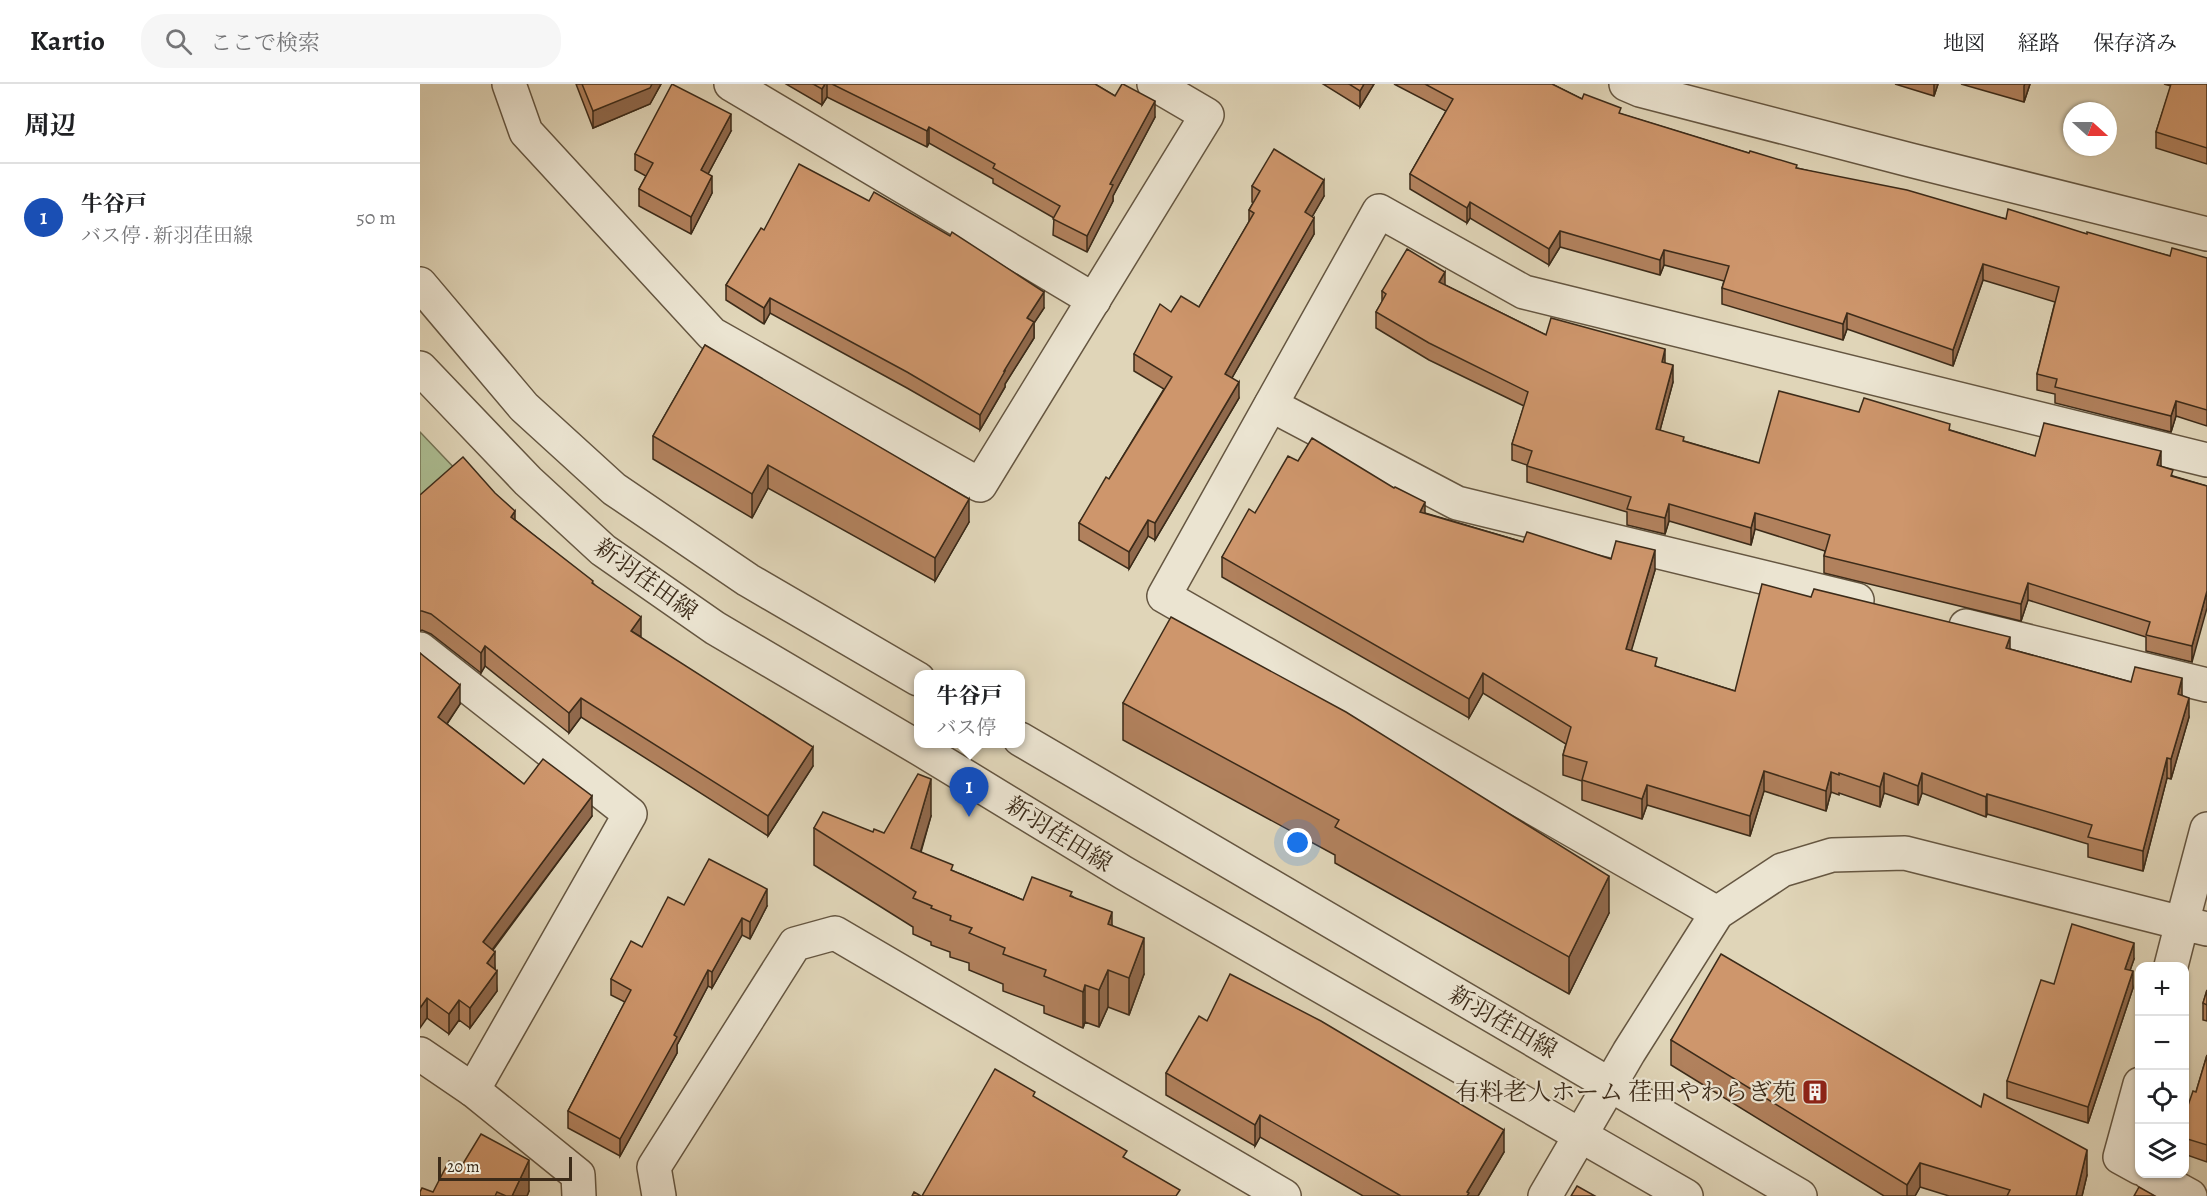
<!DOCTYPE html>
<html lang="ja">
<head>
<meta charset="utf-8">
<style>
  :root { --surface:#fff; --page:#f6f6f6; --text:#202124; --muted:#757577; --line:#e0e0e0; --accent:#0b8043 }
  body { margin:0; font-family:Alegreya,"Noto Serif JP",serif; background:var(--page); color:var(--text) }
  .controls { position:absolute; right:18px; bottom:18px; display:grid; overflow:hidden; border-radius:12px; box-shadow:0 2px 4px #0004 }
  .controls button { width:54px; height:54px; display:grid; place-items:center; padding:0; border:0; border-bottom:2px solid var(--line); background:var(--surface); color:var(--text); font:30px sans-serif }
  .compass { position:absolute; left:1643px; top:18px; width:54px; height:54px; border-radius:50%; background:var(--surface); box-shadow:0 2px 4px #0004; rotate:111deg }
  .scale { position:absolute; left:18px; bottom:15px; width:134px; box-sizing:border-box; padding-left:6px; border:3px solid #3c2b19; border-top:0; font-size:16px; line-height:21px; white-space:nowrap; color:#3c2b19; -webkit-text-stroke:4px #ebe4d1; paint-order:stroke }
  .you { position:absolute; left:878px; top:759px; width:21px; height:21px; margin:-15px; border:4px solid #fff; border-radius:50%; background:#1a73e8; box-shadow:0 0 0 9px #1a73e833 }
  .badge { display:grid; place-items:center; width:39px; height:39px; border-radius:50%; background:var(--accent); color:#fff; font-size:20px; font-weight:700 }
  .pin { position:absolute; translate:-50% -50px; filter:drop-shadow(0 2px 3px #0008) }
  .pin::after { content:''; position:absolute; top:32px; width:21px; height:18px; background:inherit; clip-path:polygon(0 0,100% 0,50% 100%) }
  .popup { position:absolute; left:494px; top:586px; width:111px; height:78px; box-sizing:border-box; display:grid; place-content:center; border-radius:12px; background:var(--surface); filter:drop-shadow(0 2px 4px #0005); font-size:20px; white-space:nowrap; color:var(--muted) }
  .popup b { font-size:22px; color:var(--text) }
  .popup::after { content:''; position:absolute; left:50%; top:100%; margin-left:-12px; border:12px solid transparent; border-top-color:var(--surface) }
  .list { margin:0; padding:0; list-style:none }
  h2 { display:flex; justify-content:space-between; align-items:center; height:78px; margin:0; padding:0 24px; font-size:26px }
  h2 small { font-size:20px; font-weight:400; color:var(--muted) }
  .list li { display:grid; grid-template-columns:39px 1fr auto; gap:18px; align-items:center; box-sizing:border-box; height:108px; padding:0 24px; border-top:2px solid var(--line) }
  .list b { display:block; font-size:22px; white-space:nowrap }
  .list p { margin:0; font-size:20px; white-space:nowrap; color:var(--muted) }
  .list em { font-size:20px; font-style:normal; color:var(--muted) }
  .icon { flex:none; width:33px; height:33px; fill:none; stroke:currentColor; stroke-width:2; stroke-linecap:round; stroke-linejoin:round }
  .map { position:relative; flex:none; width:1787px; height:1112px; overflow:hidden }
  header { display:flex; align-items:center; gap:36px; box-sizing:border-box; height:84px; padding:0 30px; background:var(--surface); border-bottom:2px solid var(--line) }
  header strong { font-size:28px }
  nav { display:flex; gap:33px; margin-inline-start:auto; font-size:21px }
  .search { width:420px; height:54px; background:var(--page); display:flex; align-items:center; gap:15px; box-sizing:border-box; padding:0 21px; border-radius:24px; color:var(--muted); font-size:22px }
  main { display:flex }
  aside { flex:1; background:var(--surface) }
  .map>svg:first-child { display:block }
  .green { fill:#acbe93; stroke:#747456; stroke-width:1.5 }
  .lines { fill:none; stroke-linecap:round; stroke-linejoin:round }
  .minor-casing { stroke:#655641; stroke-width:36 }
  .minor { stroke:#ebe4d1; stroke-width:33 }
  .wall { fill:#b1815d; stroke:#3c2b19; stroke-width:1.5 }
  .shaded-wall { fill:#90694c; stroke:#3c2b19; stroke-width:1.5 }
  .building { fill:#ce966c; stroke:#3c2b19; stroke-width:1.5 }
  .labels { text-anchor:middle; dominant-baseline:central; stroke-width:4.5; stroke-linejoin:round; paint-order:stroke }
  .street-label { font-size:24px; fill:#3c2b19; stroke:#ebe4d1 }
  .poi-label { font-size:24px; fill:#3c2b19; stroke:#ebe4d1; text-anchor:end }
</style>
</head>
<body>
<header>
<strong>Kartio</strong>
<div class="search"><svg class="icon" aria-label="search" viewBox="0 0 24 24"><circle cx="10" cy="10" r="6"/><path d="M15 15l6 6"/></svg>ここで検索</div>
<nav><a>地図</a><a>経路</a><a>保存済み</a></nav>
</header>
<main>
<aside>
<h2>周辺<small></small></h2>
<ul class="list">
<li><span class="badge" style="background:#1a4fb4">1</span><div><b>牛谷戸</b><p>バス停 · 新羽荏田線</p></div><em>50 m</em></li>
</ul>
</aside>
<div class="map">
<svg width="1787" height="1112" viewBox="0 0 1787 1112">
  <rect width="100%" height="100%" fill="#e0d5b8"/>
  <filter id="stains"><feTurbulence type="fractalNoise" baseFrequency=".00333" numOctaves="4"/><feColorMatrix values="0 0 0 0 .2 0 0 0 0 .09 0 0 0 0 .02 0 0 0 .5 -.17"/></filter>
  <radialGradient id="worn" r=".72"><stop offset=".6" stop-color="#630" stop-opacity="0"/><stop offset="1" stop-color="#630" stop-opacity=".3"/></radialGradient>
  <!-- green -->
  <polygon class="green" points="0,348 39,389 0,420"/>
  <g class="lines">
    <defs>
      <g id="minor">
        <polyline points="89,0 106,48 292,250 560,401 787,31 734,0"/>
        <polyline points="311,0 674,216"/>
        <polyline points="1206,0 1220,6 1490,76 1787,150"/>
        <polyline points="0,200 104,323 194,405 328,496 498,595"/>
        <polyline points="0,284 108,397 183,466 295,544 502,666 704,789 1266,1112"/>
        <polyline points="851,321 1037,419 1437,516"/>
        <polyline points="1546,542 1787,601"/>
        <polyline points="0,565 210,730 53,1006"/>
        <polyline points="600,655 1380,1112"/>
        <polyline points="1297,829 744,512 959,127 1104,208 1787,376"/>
        <polyline points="1751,882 1762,839 1787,845"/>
        <polyline points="0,970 53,1006 158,1091 159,1112"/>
        <polyline points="1720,1000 1700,1073 1720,1084"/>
        <polyline points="1730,1090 1770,1112"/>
        <polyline points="239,1112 234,1083 375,860 415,849 864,1112"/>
        <polyline points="1125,1112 1209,968 1297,829 1362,786 1412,771 1485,769 1762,839 1787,745"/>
      </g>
    </defs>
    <!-- minor casing -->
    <use href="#minor" class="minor-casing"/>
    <!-- minor -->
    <use href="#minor" class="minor"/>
  </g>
  <!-- wall -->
  <g class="wall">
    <polygon points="156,0 241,0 230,20 173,44"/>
    <polygon points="366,0 675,0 695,12 735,33 693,112 693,117 667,168 633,151 634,134 573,99 573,95 509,59 507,63 407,13 402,21"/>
    <polygon points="903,0 954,0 940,23"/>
    <polygon points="974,0 1132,0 1162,15 1201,30 1377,84 1586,135 1667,150 1750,172 1787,174 1787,342 1756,332 1751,348 1635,319 1635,310 1617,306 1617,290 1635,218 1563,196 1533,282 1427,245 1423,256 1302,220 1302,204 1304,197 1244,181 1240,191 1140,163 1129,181 1050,134 1047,139 990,105 990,90 1026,27"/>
    <polygon points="1475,0 1518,0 1514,12"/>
    <polygon points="1541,0 1610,0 1604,18"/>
    <polygon points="1744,0 1787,0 1787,80 1736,64 1736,48 1751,2"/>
    <polygon points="311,47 288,90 292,109 271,150 219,122 219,105 226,92 215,86 215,70"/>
    <polygon points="832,102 904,112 892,133 894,150 812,294 819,314 735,456 728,452 709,485 659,456 659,439 689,395 744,305 714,287 714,270 751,228 779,223 829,138 829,126 833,119 832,118"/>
    <polygon points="344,146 624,224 614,239 614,254 585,300 585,303 560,346 487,304 350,229 344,240 306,216 306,201"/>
    <polygon points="1025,201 1126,251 1245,279 1253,298 1240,346 1264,357 1339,379 1439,328 1530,346 1615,372 1741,382 1753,392 1787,402 1772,578 1726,567 1726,553 1608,516 1601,537 1404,489 1404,472 1405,467 1335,445 1331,461 1249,437 1245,450 1207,441 1207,428 1107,398 1107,381 1092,376 1092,360 1104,322 1009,276 956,244 956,228 962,218 962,207"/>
    <polygon points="285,261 549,438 515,497 348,404 332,434 233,375 233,352"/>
    <polygon points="878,377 974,404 1005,429 1103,458 1191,475 1235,486 1211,566 1237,583 1315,607 1590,565 1711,598 1762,611 1769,633 1751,695 1747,694 1723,787 1668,773 1668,760 1567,730 1566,733 1502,709 1498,721 1464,709 1460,723 1419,709 1419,711 1411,708 1406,727 1344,707 1330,752 1227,721 1222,735 1162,716 1162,697 1143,691 1143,671 1146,660 1063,609 1049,634 802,493 802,473 835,429"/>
    <polygon points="0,411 95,436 173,499 220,553 393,682 348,752 161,633 149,649 65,582 61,589 11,550 2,546 0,547"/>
    <polygon points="0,569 40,620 27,640 104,700 172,732 73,866 77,907 50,944 39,936 29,950 7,934"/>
    <polygon points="703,619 1189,829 1149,910 915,779 915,771 703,656"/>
    <polygon points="511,732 501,768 533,787 603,816 652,812 692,841 724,890 709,931 688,923 679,943 665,938 663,944 624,929 624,922 583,907 583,900 549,886 549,879 530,873 530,868 511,861 511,858 493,850 493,843 394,781 394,744 464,749"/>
    <polygon points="264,821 347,822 330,855 322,851 292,904 288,902 257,961 257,969 200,1072 148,1044 148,1027 205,918 191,911 191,895"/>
    <polygon points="1714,875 1710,886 1713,904 1668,1039 1587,1014 1587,997 1634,900"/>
    <polygon points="1787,906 1787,937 1783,936 1783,919"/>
    <polygon points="787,937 1084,1068 1058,1112 943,1112 840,1053 835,1062 746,1011 746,989"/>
    <polygon points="1251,956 1667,1091 1662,1112 1529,1112 1500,1103 1495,1112 1464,1112 1251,981"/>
    <polygon points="1787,971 1787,1078 1764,1070 1764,1033 1776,1008"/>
    <polygon points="109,1107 107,1112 0,1112 13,1108"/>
  </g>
  <!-- shaded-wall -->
  <g class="shaded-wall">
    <polygon points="232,0 241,0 230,20 173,44 173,27"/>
    <polygon points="405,0 407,0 407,13 402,21 402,5"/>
    <polygon points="944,0 954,0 940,23 940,7"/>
    <polygon points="1514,0 1518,0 1514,12"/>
    <polygon points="1605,0 1610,0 1604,18 1604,2"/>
    <polygon points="735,17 735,33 693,112 693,117 667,168 667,152 690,100"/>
    <polygon points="311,30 311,47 281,103 281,86"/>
    <polygon points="509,43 509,59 507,63 507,47"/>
    <polygon points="292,92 292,109 271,150 271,133"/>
    <polygon points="904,96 904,112 885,145 885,128"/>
    <polygon points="1050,118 1050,134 1047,139 1047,124"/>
    <polygon points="894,134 894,150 805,306 805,290"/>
    <polygon points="1140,147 1140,163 1129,181 1129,165"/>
    <polygon points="1244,166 1244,181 1240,191 1240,176"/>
    <polygon points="1563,180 1563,196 1533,282 1533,266"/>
    <polygon points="1025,188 1025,204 1019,198"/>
    <polygon points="624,208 624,224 614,239 614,254 585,300 585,303 560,346 560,331 584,287 607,234"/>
    <polygon points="350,214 350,229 344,240 344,224"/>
    <polygon points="1427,229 1427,245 1423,256 1423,240"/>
    <polygon points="1245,265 1245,281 1242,278"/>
    <polygon points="1253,281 1253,298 1236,361 1236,345"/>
    <polygon points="819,298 819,314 735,456 735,439"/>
    <polygon points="1756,317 1756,332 1751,348 1751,332"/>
    <polygon points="1741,367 1741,384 1737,381"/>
    <polygon points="348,381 348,404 332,434 332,410"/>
    <polygon points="549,415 549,438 515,497 515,474"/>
    <polygon points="1005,418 1005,438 1000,428"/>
    <polygon points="1249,420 1249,437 1245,450 1245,434"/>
    <polygon points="95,427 95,447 91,433"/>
    <polygon points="1335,429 1335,445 1331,461 1331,444"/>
    <polygon points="728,436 728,452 709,485 709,468"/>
    <polygon points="1235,466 1235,486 1206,585 1206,565"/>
    <polygon points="1608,499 1608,516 1601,537 1601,520"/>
    <polygon points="1787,507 1787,524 1772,578 1772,562"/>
    <polygon points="221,533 221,553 211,547"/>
    <polygon points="1590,553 1590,572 1586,564"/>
    <polygon points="65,562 65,582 61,589 61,569"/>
    <polygon points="1063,589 1063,609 1049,634 1049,615"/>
    <polygon points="1762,594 1762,614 1758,610"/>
    <polygon points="40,601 40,620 18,653 18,633"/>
    <polygon points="161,614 161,633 149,649 149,629"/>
    <polygon points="1769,614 1769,633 1751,695 1751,675"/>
    <polygon points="393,663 393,682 348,752 348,732"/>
    <polygon points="1747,674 1747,694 1723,787 1723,767"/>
    <polygon points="1344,687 1344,707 1330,752 1330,732"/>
    <polygon points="1411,688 1411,708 1406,727 1406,707"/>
    <polygon points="1464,689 1464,709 1460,723 1460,703"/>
    <polygon points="1502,689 1502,709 1498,721 1498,702"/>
    <polygon points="511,695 511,732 491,800 491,764"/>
    <polygon points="1227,701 1227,721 1222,735 1222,715"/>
    <polygon points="1567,710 1567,730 1566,733 1566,713"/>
    <polygon points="172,712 172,732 63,878 63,858"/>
    <polygon points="1189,792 1189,829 1149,910 1149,873"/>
    <polygon points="347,805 347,822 330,855 330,838"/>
    <polygon points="692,828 692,865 688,840"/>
    <polygon points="322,834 322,851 292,904 292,888"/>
    <polygon points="724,854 724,890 709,931 709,894"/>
    <polygon points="1714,859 1714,875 1705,901 1705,885"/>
    <polygon points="75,868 75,888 67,879"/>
    <polygon points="288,886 288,902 257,961 257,969 200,1072 200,1055"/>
    <polygon points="688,886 688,923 679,943 679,906"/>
    <polygon points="77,887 77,907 50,944 50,924"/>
    <polygon points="1713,887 1713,904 1668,1039 1668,1023"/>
    <polygon points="665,901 665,938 663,944 663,908"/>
    <polygon points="7,914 7,934 0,944 0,924"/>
    <polygon points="39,916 39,936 29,950 29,930"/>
    <polygon points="840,1031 840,1053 835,1062 835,1041"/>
    <polygon points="1084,1046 1084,1068 1058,1112 1047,1112 1047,1108"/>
    <polygon points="1667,1066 1667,1091 1662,1112 1656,1112"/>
    <polygon points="109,1076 109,1107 107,1112 92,1112"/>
    <polygon points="1500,1079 1500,1103 1495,1112 1487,1112 1487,1101"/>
  </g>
  <!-- building -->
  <g class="building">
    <polygon points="162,0 232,0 230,4 173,27"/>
    <polygon points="252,0 311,30 281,86 292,92 271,133 219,105 233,79 215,70"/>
    <polygon points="393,0 405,0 402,5"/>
    <polygon points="412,0 675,0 695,12 702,0 703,0 735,17 690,100 693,101 667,152 633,135 640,122 573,84 575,80 509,43 507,47"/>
    <polygon points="929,0 944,0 940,7"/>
    <polygon points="1005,0 1132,0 1162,15 1164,10 1201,24 1199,29 1329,69 1330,67 1377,81 1376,84 1487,106 1586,135 1588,125 1667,150 1667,148 1750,172 1752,164 1787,174 1787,326 1756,317 1751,332 1635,303 1637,295 1617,290 1639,203 1563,180 1533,266 1427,229 1423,240 1302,204 1309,182 1244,166 1240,176 1140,147 1129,165 1050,118 1047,124 990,90 1033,15"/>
    <polygon points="1751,0 1787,0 1787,64 1736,48"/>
    <polygon points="854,65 904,96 885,128 894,134 805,290 819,298 735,439 728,436 709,468 659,439 686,393 689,395 752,293 714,270 740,220 751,228 761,212 779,223 834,129 829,126 840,107 832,102"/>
    <polygon points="379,80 449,117 454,108 530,152 532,148 624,208 607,234 614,238 584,287 585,287 560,331 487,288 350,214 344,224 306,201 341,144 344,146"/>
    <polygon points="987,165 1025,188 1019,198 1126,251 1131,234 1245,265 1242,278 1253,281 1236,345 1264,353 1263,357 1339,379 1359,307 1439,328 1444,314 1530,340 1529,346 1615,372 1624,339 1741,367 1737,381 1753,386 1751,392 1787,402 1787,507 1772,562 1726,551 1730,538 1608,499 1601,520 1404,472 1410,451 1335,429 1331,444 1249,420 1245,434 1207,425 1211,413 1107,382 1112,367 1092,360 1108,308 1009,259 956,228 966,210 962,207"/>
    <polygon points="285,261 549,415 515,474 348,381 332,410 233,352"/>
    <polygon points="892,354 974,404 975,403 1005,418 1000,428 1103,458 1107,448 1191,475 1196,457 1235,466 1206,565 1237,574 1235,582 1315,607 1342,500 1391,513 1394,505 1590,553 1586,564 1711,598 1715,583 1762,594 1758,610 1769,614 1751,675 1747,674 1723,767 1668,753 1672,741 1567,710 1566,713 1502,689 1498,702 1464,689 1460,703 1419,689 1419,691 1411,688 1406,707 1344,687 1330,732 1227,701 1222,715 1162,696 1167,678 1143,671 1151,643 1063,589 1049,615 802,473 829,425 835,429 868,372 878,377"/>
    <polygon points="43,373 75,409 95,427 91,433 173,497 172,499 221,533 211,547 393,663 348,732 161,614 149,629 65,562 61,569 11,530 2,527 0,527 0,411"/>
    <polygon points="751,533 926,628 1189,792 1149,873 915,743 919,736 703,619"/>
    <polygon points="0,569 40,601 18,633 104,700 123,675 172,712 63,858 75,868 67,879 77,887 50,924 39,916 29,930 7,914 0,924"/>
    <polygon points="498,690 511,695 491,764 533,781 531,786 603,816 612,793 652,808 650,812 692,828 688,840 724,854 709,894 688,886 679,906 665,901 663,908 624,892 626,886 583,870 585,864 549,849 552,844 530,836 531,832 511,824 512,822 493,814 496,808 394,744 403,728 453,748 454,745 464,749"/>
    <polygon points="289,775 347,805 330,838 322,834 292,888 288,886 254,951 257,953 200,1055 148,1027 211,906 191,895 211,857 222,863 248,813 264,821"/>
    <polygon points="1652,840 1714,859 1705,885 1713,887 1668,1023 1587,997 1621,896 1634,900"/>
    <polygon points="1301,870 1561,1023 1564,1010 1667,1066 1656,1112 1587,1112 1590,1106 1500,1079 1487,1101 1251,956"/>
    <polygon points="810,890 901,937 1084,1046 1047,1108 1049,1109 1047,1112 981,1112 840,1031 835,1041 746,989 779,932 787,937"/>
    <polygon points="1787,906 1787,921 1783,919"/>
    <polygon points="1787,971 1787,1061 1764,1054 1764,1033 1773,1007 1776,1008"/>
    <polygon points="575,985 615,1008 613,1012 707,1067 703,1073 760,1106 756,1112 502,1112"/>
    <polygon points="61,1050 109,1076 92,1112 86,1112 77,1108 75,1112 0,1112 0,1108 2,1104 13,1108 29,1077 41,1083"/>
    <polygon points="1157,1102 1175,1112 1151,1112"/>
    <polygon points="1719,1103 1735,1112 1714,1112"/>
    <polygon points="494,1108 501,1112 492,1112"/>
  </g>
  <!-- icons -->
  <defs>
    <symbol id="building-square" viewBox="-11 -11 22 22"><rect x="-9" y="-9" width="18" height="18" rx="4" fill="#8f2418" stroke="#ebe4d1"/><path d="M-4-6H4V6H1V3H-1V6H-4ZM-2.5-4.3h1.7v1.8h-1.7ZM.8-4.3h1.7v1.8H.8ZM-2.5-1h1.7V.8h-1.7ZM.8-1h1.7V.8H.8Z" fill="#fff"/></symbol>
  </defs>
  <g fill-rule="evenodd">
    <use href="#building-square" x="1380" y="993" width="30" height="30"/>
  </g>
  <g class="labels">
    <!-- street labels -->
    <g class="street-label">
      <text transform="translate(226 495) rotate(36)">新羽荏田線</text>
      <text transform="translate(639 750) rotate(32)">新羽荏田線</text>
      <text transform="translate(1083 938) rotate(30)">新羽荏田線</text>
    </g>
    <!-- poi labels -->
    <g class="poi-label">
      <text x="1376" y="1008">有料老人ホーム 荏田やわらぎ苑</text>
    </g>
  </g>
  <rect width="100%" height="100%" filter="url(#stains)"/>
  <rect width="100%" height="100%" fill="url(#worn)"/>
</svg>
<div class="controls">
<button>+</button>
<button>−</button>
<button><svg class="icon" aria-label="locate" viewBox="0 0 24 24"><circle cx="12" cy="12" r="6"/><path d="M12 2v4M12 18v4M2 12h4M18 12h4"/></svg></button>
<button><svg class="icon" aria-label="layers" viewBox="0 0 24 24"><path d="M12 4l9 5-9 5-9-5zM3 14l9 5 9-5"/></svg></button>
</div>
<svg class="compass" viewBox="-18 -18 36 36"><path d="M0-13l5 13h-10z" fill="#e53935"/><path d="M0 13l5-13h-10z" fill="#757577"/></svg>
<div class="scale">20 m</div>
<div class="you"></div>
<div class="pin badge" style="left:549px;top:733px;background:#1a4fb4">1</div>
<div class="popup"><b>牛谷戸</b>バス停</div>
</div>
</main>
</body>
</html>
